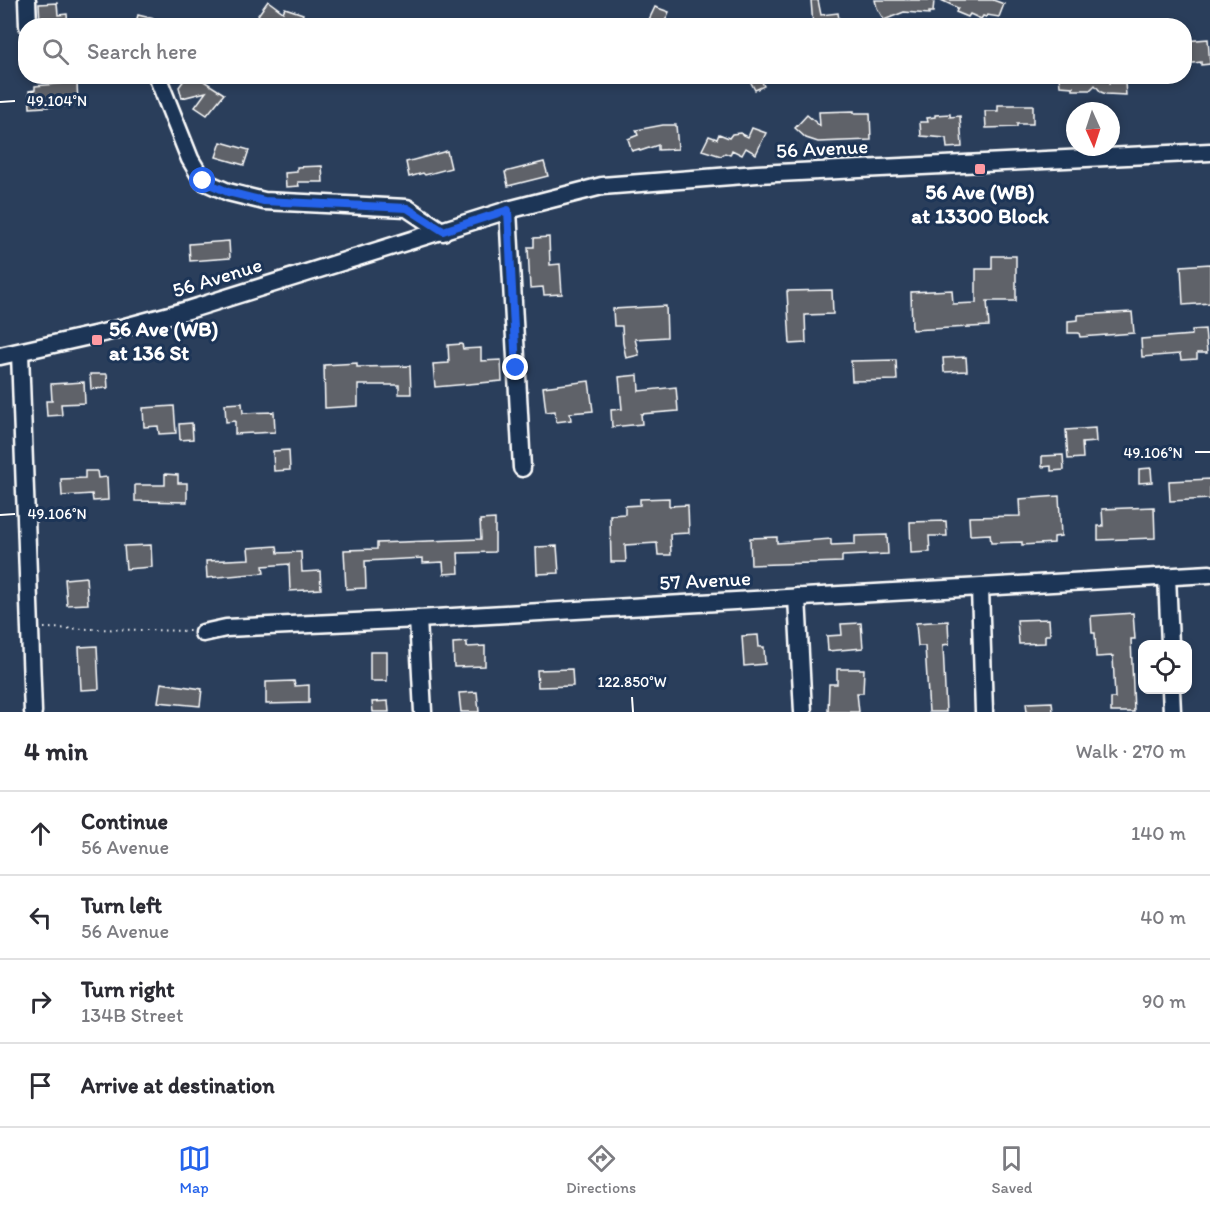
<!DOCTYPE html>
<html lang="en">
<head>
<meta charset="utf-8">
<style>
  :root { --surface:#fff; --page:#f7f7f7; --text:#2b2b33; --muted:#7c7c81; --line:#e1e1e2; --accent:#2563eb }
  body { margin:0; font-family:Itim,sans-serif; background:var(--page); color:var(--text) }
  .controls { position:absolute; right:18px; bottom:18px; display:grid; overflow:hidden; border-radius:12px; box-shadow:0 3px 9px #0003 }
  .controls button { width:54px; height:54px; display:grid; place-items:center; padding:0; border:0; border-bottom:2px solid var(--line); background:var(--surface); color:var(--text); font:30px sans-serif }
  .compass { position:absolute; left:1066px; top:102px; width:54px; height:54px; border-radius:50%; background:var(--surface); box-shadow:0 3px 9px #0003; rotate:177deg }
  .stop { position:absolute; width:18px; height:18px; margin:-14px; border:4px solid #2563eb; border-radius:50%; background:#fff }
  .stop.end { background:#2563eb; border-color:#fff; box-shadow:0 2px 6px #0008 }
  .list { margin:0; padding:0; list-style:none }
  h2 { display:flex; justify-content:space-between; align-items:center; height:78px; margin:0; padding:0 24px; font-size:26px }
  h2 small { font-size:20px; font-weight:400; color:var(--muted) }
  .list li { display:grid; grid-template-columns:39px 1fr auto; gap:18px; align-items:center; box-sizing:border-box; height:84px; padding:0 24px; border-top:2px solid var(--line) }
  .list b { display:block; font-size:22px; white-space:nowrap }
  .list p { margin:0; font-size:20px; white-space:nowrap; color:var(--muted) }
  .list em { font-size:20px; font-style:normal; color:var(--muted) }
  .icon { flex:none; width:33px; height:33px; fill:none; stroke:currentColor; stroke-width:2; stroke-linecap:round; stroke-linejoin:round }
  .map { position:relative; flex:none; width:1210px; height:712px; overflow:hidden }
  .search { position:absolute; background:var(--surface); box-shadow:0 3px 9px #0003; left:18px; right:18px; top:18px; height:66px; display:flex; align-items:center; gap:15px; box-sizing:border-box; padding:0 21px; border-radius:24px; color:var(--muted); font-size:22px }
  .sheet { height:414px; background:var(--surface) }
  nav { display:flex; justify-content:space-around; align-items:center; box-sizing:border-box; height:84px; border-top:2px solid var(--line); background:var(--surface); font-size:16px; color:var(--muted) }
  nav a { display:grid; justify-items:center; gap:3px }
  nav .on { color:var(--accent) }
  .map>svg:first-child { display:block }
  .building { fill:#5e6269; stroke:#fff; stroke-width:1.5 }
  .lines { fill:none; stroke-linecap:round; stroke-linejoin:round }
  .minor-casing { stroke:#fff; stroke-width:21 }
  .path { stroke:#fff; stroke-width:2; stroke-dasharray:1.5 4.5; stroke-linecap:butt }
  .minor { stroke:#1d3557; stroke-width:16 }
  .route { stroke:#2563eb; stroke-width:8 }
  .ticks { fill:none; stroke:#fff; stroke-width:2 }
  .poi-dot { fill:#ff9aa2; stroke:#1d3557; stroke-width:2 }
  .labels { text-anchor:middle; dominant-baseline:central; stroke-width:6; stroke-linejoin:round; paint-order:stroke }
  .street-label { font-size:21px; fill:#fff; stroke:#1d3557 }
  .poi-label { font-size:21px; font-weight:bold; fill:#fff; stroke:#1d3557 }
  .ticks-label { font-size:15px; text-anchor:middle; fill:#fff; stroke:#1d3557; stroke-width:6; stroke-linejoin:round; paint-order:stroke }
</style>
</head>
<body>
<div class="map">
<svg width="1210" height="712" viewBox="0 0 1210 712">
  <rect width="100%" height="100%" fill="#2a3e5b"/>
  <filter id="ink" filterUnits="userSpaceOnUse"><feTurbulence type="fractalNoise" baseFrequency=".0167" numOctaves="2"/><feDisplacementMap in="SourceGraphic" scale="12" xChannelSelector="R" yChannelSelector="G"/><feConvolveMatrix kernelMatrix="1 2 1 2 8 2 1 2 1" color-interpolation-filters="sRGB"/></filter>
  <g filter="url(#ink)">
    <!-- building -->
    <g class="building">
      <polygon points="811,0 818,0 821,15 838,13 840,26 813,26"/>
      <polygon points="875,0 934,0 933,12 929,12 929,14 904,12 884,20 877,8"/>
      <polygon points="941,0 993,0 1004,4 999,17 987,15 986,17 983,16 981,19 970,14 968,17 956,12 958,8"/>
      <polygon points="268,1 283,12 285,8 303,14 302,17 323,22 322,26 269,26 260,20 262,18 258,15"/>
      <polygon points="57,3 58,15 67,14 68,26 46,26 45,23 40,23 39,4"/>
      <polygon points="655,7 669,12 663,26 646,26"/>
      <polygon points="138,15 167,22 166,26 135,26"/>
      <polygon points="1208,39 1210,64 1201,65 1201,62 1185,64 1185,41"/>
      <polygon points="187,76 196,76 224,94 207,115 195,107 206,92 182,98 179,87"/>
      <polygon points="755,76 759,76 764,86 755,90 749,79"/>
      <polygon points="1059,76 1107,76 1107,81 1110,80 1110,83 1125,83 1126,95 1106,94 1101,92 1095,85 1090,90 1073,90 1073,87 1060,86"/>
      <polygon points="77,82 78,105 30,108 29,91 35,90 35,86"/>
      <polygon points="998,105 1033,105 1033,124 1017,124 1017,127 986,128 985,111 998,111"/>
      <polygon points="854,111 854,113 870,113 871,140 818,142 806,138 795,128 807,115 820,126 819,112"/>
      <polygon points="950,114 950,117 960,116 962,147 947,148 946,138 921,136 920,122 928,122 927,118 935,117 935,115"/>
      <polygon points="663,125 676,125 678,149 658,150 658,145 640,151 639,149 632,151 628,139 638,135 636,130"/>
      <polygon points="752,128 766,133 756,154 746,148 742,155 732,150 730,155 725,153 721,156 702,150 709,136 717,139 719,134 729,138 732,134 740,133 748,137"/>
      <polygon points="221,142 249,150 244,165 216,157"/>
      <polygon points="447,151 451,168 425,175 423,173 409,177 406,162"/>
      <polygon points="544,162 548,176 508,186 505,172"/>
      <polygon points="322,166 323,182 298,182 299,186 286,187 285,173 297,172 297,167"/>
      <polygon points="549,237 550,265 560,264 562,294 544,295 543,287 530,288 528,247 534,247 534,238"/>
      <polygon points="229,241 230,258 190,261 189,244"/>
      <polygon points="992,256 1016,256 1016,301 987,301 989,326 912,330 911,292 952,290 953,304 976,303 976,269 992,269"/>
      <polygon points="1210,264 1210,303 1183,305 1181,266"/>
      <polygon points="832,290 833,314 805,315 806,343 790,344 787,291"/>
      <polygon points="666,306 667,337 635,339 639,355 626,358 623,343 622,326 614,326 613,309"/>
      <polygon points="1132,312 1134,333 1080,337 1079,333 1068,333 1068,321 1078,320 1078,315"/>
      <polygon points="1205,329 1207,353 1197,353 1197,359 1181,360 1180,354 1142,357 1141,339 1192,335 1192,330"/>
      <polygon points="462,344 463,349 481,348 481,361 501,360 502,381 435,387 433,364 449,363 448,345"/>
      <polygon points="966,357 967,371 944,372 943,358"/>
      <polygon points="896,360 897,380 852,381 851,361"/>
      <polygon points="357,363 357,367 410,366 411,394 399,394 399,385 358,385 358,406 325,408 324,365"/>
      <polygon points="90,374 107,374 108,388 91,389"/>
      <polygon points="638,375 639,391 676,387 678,411 641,414 642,424 612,427 611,410 622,409 619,377"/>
      <polygon points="589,381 593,411 570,413 571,420 556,422 555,411 546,412 543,387"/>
      <polygon points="84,382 85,403 61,404 62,415 47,416 46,401 52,401 51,384"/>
      <polygon points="242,403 243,413 274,412 275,432 235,434 235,421 226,422 225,404"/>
      <polygon points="174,406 176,433 159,434 158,426 144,427 143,408"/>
      <polygon points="192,423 193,439 180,440 179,424"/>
      <polygon points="1095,428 1096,442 1082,443 1083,458 1068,459 1066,430"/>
      <polygon points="289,450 290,470 274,471 273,451"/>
      <polygon points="1063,455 1064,470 1051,471 1051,466 1042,467 1042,456"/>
      <polygon points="1151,468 1152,482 1139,483 1139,469"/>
      <polygon points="85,471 97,471 98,478 107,477 108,500 93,501 92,494 62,496 61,479 85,478"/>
      <polygon points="165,474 178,475 178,483 187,483 187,502 135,501 135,485 165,485"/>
      <polygon points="1210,479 1210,499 1170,501 1169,481"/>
      <polygon points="1059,496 1061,536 1054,537 1054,543 1022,545 1022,542 991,543 990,534 970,535 969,517 1020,516 1019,499"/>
      <polygon points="669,498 669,506 688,505 689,533 670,534 671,555 658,555 657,543 625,545 626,562 611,562 610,515 625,514 625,506 640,505 640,499"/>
      <polygon points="1154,507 1155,538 1098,540 1098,526 1103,526 1102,509"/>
      <polygon points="495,519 495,552 458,553 459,573 444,574 443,562 423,563 423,558 365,561 366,588 346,589 344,550 377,549 377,543 481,539 480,520"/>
      <polygon points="946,521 947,536 929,536 930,552 911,553 910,522"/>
      <polygon points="887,535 888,554 842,556 842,562 751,565 750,538 777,537 777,543 831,539 831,545 855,544 855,536"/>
      <polygon points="151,545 152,567 126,569 124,546"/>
      <polygon points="277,546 278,553 301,552 302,572 320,571 321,589 290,591 289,564 263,566 264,573 207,578 206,561 249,559 248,548"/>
      <polygon points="557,546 559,573 537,574 536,547"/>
      <polygon points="86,577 88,604 67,605 65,579"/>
      <polygon points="1133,613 1135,639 1131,639 1134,712 1111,712 1111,698 1115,698 1113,656 1096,657 1095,633 1092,633 1091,616"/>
      <polygon points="1049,619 1050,635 1045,635 1045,643 1019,644 1017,620"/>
      <polygon points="948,621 949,644 943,645 946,712 929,712 925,646 918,646 916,623"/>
      <polygon points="861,623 863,648 828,651 827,636 842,635 841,624"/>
      <polygon points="758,635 759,647 764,647 765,664 744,666 742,636"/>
      <polygon points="467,642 467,647 485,646 485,666 454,667 453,643"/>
      <polygon points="97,646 99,689 81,690 79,647"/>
      <rect x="370" y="652" width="17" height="29"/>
      <polygon points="572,669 573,686 538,687 537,670"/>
      <polygon points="837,669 864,669 863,693 857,693 859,712 828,712 829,684 837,684"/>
      <polygon points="294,681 295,686 309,685 309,703 266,704 266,682"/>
      <polygon points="161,683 202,689 200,706 158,702"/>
      <polygon points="477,692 479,712 461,712 459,693"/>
      <polygon points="388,701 389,712 373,712 372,702"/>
      <polygon points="1052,702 1053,712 1027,712 1026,703"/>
    </g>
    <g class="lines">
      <defs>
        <g id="minor">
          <polyline points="27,0 28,26"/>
          <polyline points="157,76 190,159 203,181 228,192 264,201 407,208 443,232"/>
          <polyline points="508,210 522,468"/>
          <polyline points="20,353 33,712"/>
          <polyline points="0,356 103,333 188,310 508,210 602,186 757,174 1210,152"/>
          <polyline points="1167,576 1170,644"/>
          <polyline points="980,588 984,712"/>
          <polyline points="797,597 803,712"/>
          <polyline points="418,619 423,712"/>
          <polyline points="203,633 226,628 418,619 1210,574"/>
          <polyline points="1171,690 1172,712"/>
        </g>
      </defs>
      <!-- minor casing -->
      <use href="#minor" class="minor-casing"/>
      <!-- path -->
      <polyline class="path" points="44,628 191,631"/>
      <!-- minor -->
      <use href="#minor" class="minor"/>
    </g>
  </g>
  <g class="lines" filter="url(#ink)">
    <!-- route -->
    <polyline class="route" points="203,181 228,192 264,201 407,208 443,231 508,210 516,368"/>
  </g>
  <!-- ticks -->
  <path class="ticks" d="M0 102 15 101M1195 452H1210M0 515 15 514M632 697 633 712"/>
  <!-- markers -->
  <g class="poi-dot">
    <rect x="974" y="163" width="12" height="12" rx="3"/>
    <rect x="91" y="334" width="12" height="12" rx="3"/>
  </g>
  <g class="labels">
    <!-- street labels -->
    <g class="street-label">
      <text transform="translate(822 148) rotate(-3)">56 Avenue</text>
      <text transform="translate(217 277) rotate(-17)">56 Avenue</text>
      <text transform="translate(705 580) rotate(-3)">57 Avenue</text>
    </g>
    <!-- poi labels -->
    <g class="poi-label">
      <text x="980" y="191">56 Ave (WB)<tspan x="980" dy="24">at 13300 Block</tspan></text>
      <text x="109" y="328" text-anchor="start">56 Ave (WB)<tspan x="109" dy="24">at 136 St</tspan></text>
    </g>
  </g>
  <g class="ticks-label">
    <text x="57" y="106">49.104°N</text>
    <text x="1153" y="458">49.106°N</text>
    <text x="57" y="519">49.106°N</text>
    <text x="632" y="687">122.850°W</text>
  </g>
</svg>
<div class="controls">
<button><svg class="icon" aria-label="locate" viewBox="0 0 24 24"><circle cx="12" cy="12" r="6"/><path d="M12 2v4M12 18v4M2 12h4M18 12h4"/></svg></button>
</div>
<svg class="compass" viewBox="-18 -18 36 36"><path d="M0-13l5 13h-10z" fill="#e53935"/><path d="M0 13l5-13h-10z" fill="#7c7c81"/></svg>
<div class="stop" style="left:203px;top:181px"></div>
<div class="stop end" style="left:516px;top:368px"></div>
<div class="search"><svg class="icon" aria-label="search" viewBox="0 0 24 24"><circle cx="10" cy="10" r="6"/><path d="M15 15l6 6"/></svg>Search here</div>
</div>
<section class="sheet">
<h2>4 min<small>Walk · 270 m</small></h2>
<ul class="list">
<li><svg class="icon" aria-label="ahead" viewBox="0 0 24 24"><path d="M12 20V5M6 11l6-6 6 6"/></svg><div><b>Continue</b><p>56 Avenue</p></div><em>140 m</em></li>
<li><svg class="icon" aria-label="left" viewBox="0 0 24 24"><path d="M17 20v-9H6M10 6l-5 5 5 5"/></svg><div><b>Turn left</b><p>56 Avenue</p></div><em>40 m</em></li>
<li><svg class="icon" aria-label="right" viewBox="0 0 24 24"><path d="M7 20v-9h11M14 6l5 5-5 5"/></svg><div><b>Turn right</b><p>134B Street</p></div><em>90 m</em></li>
<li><svg class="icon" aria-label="arrive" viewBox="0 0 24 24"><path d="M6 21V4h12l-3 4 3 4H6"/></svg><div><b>Arrive at destination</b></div></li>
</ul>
</section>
<nav>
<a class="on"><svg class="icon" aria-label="map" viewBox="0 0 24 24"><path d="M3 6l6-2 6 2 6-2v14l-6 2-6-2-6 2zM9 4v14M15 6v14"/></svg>Map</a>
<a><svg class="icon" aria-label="directions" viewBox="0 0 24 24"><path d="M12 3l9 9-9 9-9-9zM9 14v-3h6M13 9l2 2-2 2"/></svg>Directions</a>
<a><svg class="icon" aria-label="saved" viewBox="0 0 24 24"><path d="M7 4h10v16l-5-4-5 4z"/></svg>Saved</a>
</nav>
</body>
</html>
